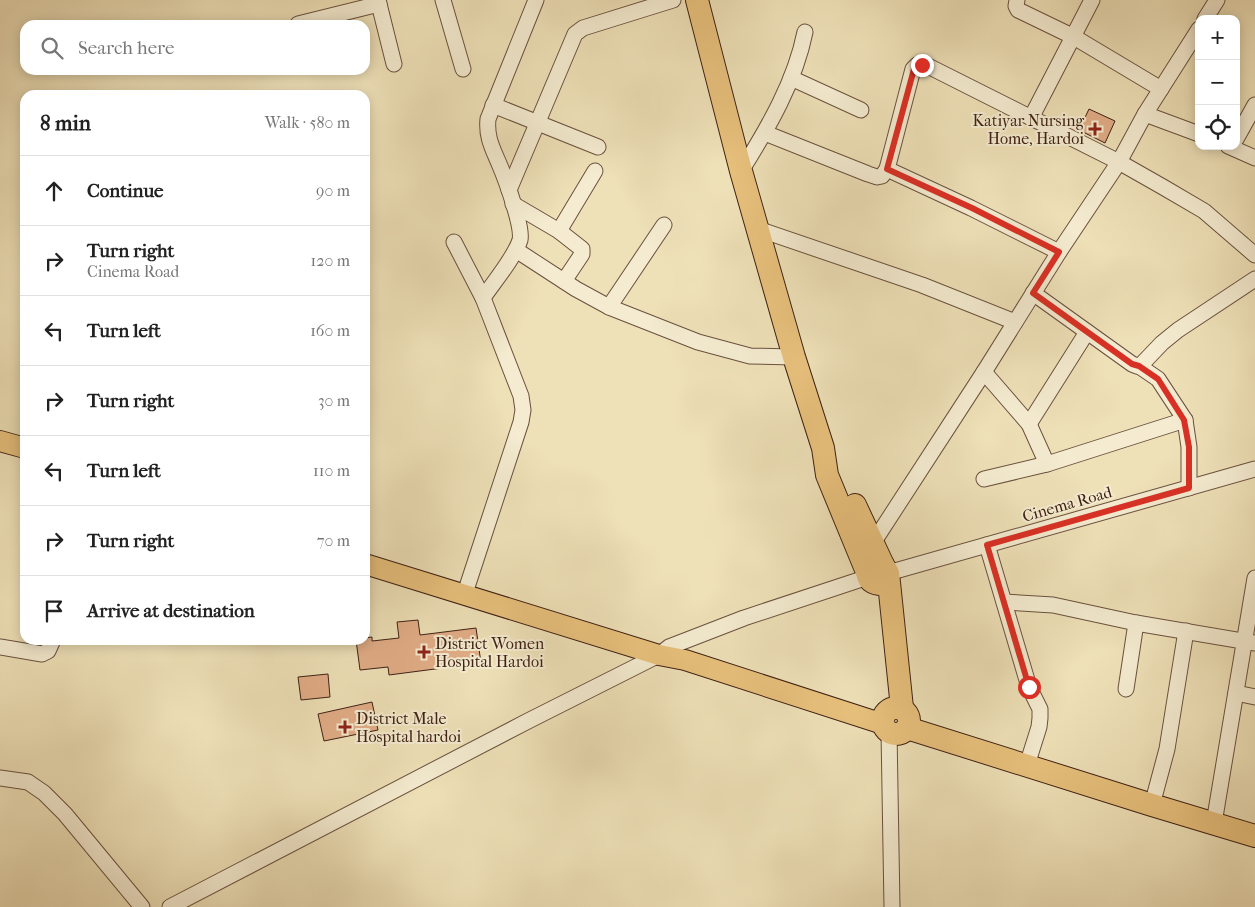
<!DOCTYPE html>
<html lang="en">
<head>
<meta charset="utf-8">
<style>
  :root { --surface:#fff; --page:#f6f6f6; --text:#222; --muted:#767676; --line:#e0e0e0 }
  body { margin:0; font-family:"IM FELL French Canon",serif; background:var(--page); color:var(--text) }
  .controls { position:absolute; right:15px; top:15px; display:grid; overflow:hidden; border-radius:10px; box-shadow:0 2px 12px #0003 }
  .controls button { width:45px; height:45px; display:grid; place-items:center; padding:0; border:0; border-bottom:1px solid var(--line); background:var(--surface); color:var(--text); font:25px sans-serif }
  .stop { position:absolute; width:15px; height:15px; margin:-11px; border:4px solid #d93025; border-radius:50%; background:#fff }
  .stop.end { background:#d93025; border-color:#fff; box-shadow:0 1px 5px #0008 }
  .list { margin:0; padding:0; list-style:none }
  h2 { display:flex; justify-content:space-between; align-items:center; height:65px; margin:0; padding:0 20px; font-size:21px }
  h2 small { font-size:16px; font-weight:400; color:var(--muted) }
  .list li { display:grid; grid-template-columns:32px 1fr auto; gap:15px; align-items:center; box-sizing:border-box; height:70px; padding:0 20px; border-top:1px solid var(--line) }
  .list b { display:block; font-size:19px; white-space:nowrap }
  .list p { margin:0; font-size:16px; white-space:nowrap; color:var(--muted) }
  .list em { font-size:16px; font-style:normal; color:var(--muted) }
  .icon { flex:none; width:28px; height:28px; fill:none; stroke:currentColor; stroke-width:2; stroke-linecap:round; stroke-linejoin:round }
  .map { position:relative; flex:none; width:1255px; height:907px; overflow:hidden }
  .search { position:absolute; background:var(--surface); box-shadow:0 2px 12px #0003; left:20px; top:20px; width:350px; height:55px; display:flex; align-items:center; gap:12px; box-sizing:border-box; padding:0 18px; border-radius:15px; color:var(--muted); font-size:19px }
  .panel { position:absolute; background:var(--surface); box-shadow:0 2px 12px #0003; left:20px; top:90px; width:350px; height:555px; border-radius:15px }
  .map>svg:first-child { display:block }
  .building { fill:#e0ac86; stroke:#3e2115 }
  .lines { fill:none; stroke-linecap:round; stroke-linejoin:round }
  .minor-casing { stroke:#6a513e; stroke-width:17 }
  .major-casing { stroke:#3e2115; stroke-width:22 }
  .highway-casing { stroke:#3e2115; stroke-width:24 }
  .minor { stroke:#f4ebd0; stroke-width:15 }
  .major { stroke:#e7c07c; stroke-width:20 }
  .highway { stroke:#e7c07c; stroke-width:22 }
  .route { stroke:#d93025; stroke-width:6 }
  .poi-dot { fill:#8f2418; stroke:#f4ebd0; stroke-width:2 }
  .labels { text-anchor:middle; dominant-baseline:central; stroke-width:4; stroke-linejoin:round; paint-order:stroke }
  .poi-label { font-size:16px; fill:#3e2115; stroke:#f4ebd0; text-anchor:start }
  .street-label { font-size:16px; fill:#3e2115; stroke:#f4ebd0 }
</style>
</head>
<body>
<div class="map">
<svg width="1255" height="907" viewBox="0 0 1255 907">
  <rect width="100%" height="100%" fill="#eee0b7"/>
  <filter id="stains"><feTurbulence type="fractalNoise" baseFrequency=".004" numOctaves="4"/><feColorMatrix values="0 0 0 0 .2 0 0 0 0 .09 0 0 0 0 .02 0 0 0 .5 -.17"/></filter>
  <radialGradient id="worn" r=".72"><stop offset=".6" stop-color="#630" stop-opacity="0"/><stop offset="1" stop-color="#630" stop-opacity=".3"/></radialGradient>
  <!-- building -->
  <g class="building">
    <polygon points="1089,109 1115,121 1105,143 1079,130"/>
    <polygon points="418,620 420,635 476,628 481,663 389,675 388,667 360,670 356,640 365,640 365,638 372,637 372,641 399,638 397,622"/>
    <polygon points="328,674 330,697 301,700 298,677"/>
    <polygon points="372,702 378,730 324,741 318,714"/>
  </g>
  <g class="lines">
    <defs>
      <g id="minor">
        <polyline points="378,0 394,64"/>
        <polyline points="443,0 463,69"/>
        <polyline points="1017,0 1016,6 1018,10 1074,37 1161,89"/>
        <polyline points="1205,19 1217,0"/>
        <polyline points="298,24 379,4"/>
        <polyline points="791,78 861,110"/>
        <polyline points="493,105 598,147"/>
        <polyline points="1145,114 1199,134"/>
        <polyline points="1031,118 1092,0"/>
        <polyline points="765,133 868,174 877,177 882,176 887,169 913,69 917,65 928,66 1119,162 1163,187 1204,211 1255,255"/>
        <polyline points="1236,139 1255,105"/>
        <polyline points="1228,146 1255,158"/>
        <polyline points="887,169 971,208 1059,252"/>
        <path d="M741 171C768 128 795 82 805 32"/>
        <polyline points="509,190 575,34 583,28 673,0"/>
        <polyline points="513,204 559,231 582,249 582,254 564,281"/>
        <polyline points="758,229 922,285 1015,322"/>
        <polyline points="559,231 595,171"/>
        <polyline points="454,242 483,298 521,396 523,410 521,422 467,587"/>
        <polyline points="516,250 576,289 609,307 698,342 750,356 794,357"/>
        <polyline points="1033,293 1132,364 1137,366 1141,365 1162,343 1178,330 1255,279"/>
        <path d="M483 298C493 283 515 257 520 240 523 227 506 180 500 166 493 149 486 138 488 119L536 0"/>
        <polyline points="609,307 664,225"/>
        <polyline points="1139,366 1158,379 1185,420 1189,447 1189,488"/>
        <polyline points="984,372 1029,424 1047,464"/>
        <polyline points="1029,424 1087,332"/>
        <polyline points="984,479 1047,464 1185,420"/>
        <polyline points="873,543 984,372 1059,252 1119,162 1145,114 1199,29"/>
        <polyline points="987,545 1029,687 1040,709 1040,718 1039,727 1027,765"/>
        <polyline points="888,573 1255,469"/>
        <polyline points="1004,602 1053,605 1136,623 1255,643"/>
        <polyline points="0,647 42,654 48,651 53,640"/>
        <polyline points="1126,689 1136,623"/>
        <polyline points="1236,693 1255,697"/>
        <polyline points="889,731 892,907"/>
        <polyline points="0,778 28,782 44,793 65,814 142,907"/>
        <polyline points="1152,805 1167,749 1186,631"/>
        <polyline points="1214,823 1255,578"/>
        <polyline points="170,907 528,721 659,655 669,647 744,618 868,577"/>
      </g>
      <g id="major">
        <polyline points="0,441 25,448"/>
        <polyline points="365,564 659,655 685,660 883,724"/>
      </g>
      <g id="highway">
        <polyline points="697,0 741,171 794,357 823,448 827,475 867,572"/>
        <polyline points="855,505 883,565"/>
        <path d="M887 578 880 584C870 583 865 577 869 567L878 563 883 565 888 573 902 708"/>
        <circle cx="896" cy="721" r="13"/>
        <polyline points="907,728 1152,805 1255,836"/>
      </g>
    </defs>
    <!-- minor casing -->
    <use href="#minor" class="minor-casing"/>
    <!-- major casing -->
    <use href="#major" class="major-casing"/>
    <!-- highway casing -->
    <use href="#highway" class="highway-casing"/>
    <!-- minor -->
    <use href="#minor" class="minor"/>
    <!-- major -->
    <use href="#major" class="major"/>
    <!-- highway -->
    <use href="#highway" class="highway"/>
  </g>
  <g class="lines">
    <!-- route -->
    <polyline class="route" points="922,65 917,65 914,69 887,169 972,208 1059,252 1033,293 1132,364 1139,366 1158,379 1184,420 1189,447 1189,488 987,545 1029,687"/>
  </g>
  <!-- markers -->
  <g class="poi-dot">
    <path d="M1092.5 121.5h5v5h5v5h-5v5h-5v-5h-5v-5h5z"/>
    <path d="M421.5 644.5h5v5h5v5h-5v5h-5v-5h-5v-5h5z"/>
    <path d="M342.5 719.5h5v5h5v5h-5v5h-5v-5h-5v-5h5z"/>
  </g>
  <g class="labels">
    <!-- poi labels -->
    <g class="poi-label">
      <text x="1084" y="120" text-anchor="end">Katiyar Nursing<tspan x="1084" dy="18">Home, Hardoi</tspan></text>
      <text x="435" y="643">District Women<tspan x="435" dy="18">Hospital Hardoi</tspan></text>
      <text x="356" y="718">District Male<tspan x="356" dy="18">Hospital hardoi</tspan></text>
    </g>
    <!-- street labels -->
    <g class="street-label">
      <text transform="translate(1067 504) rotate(-16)">Cinema Road</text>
    </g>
  </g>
  <rect width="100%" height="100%" filter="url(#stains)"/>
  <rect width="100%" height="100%" fill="url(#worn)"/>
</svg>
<div class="controls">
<button>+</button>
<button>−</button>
<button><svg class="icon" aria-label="locate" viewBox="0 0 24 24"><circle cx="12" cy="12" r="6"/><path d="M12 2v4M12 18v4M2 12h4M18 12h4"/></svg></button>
</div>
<div class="stop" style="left:1029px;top:687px"></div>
<div class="stop end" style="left:922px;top:65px"></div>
<div class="search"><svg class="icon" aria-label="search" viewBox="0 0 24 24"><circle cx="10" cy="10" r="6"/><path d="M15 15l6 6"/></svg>Search here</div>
<section class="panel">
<h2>8 min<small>Walk · 580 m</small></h2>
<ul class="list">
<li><svg class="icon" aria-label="ahead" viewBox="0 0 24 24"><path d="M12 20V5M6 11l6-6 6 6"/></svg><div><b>Continue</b></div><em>90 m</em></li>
<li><svg class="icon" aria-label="right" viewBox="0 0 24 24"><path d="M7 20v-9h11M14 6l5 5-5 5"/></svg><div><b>Turn right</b><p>Cinema Road</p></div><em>120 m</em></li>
<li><svg class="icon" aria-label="left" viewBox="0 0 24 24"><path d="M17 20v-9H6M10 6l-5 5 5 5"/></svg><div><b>Turn left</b></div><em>160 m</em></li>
<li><svg class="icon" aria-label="right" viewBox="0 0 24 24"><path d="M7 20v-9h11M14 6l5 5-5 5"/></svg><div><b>Turn right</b></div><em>30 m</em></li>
<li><svg class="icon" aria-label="left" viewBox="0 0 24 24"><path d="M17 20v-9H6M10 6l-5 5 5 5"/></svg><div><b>Turn left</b></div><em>110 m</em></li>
<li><svg class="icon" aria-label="right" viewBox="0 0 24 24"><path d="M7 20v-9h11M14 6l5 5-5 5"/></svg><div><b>Turn right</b></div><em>70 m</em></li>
<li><svg class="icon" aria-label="arrive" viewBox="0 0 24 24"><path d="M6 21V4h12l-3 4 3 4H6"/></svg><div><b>Arrive at destination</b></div></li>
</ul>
</section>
</div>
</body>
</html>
